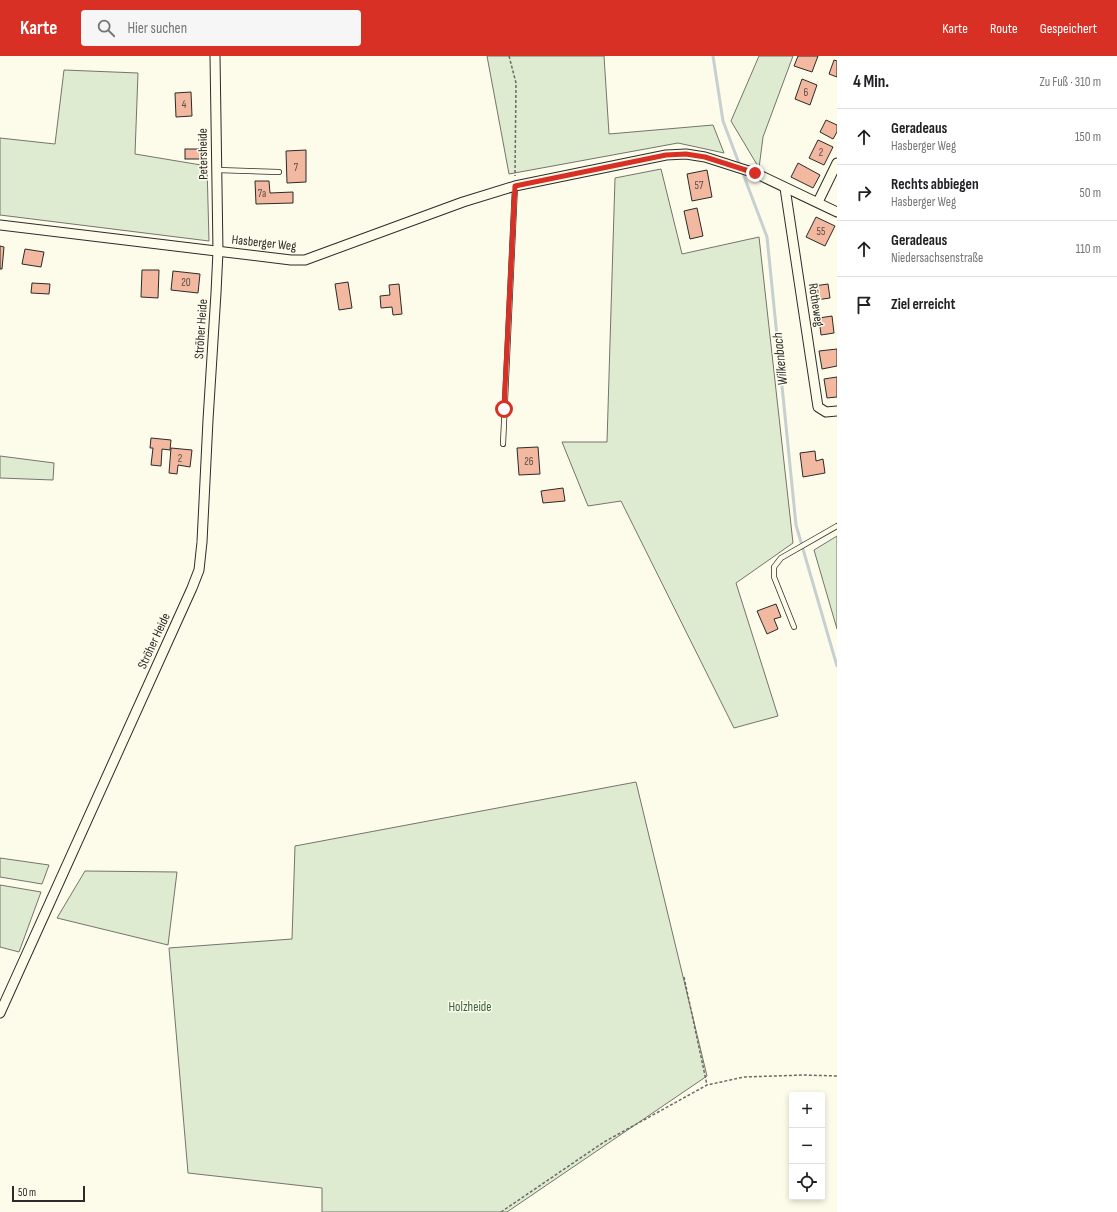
<!DOCTYPE html>
<html lang="de">
<head>
<meta charset="utf-8">
<style>
  :root { --surface:#fff; --page:#f6f6f6; --text:#202124; --muted:#757577; --line:#e0e0e0; --accent:#d93025 }
  body { margin:0; font-family:"Sofia Sans Condensed",sans-serif; background:var(--page); color:var(--text) }
  .controls { position:absolute; right:12px; bottom:12px; display:grid; overflow:hidden; border-radius:4px; box-shadow:0 2px 6px #0003 }
  .controls button { width:36px; height:36px; display:grid; place-items:center; padding:0; border:0; border-bottom:1px solid var(--line); background:var(--surface); color:var(--text); font:20px sans-serif }
  .scale { position:absolute; left:12px; bottom:10px; width:73px; box-sizing:border-box; padding-left:4px; border:2px solid #2b2b2b; border-top:0; font-size:11px; line-height:14px; white-space:nowrap; color:#2b2b2b; -webkit-text-stroke:3px #fdfbea; paint-order:stroke }
  .stop { position:absolute; width:12px; height:12px; margin:-9px; border:3px solid #d93025; border-radius:50%; background:#fff }
  .stop.end { background:#d93025; border-color:#fff; box-shadow:0 1px 4px #0008 }
  .list { margin:0; padding:0; list-style:none }
  h2 { display:flex; justify-content:space-between; align-items:center; height:52px; margin:0; padding:0 16px; font-size:17px }
  h2 small { font-size:13px; font-weight:400; color:var(--muted) }
  .list li { display:grid; grid-template-columns:26px 1fr auto; gap:12px; align-items:center; box-sizing:border-box; height:56px; padding:0 16px; border-top:1px solid var(--line) }
  .list b { display:block; font-size:15px; white-space:nowrap }
  .list p { margin:0; font-size:13px; white-space:nowrap; color:var(--muted) }
  .list em { font-size:13px; font-style:normal; color:var(--muted) }
  .icon { flex:none; width:22px; height:22px; fill:none; stroke:currentColor; stroke-width:2; stroke-linecap:round; stroke-linejoin:round }
  .map { position:relative; flex:none; width:837px; height:1156px; overflow:hidden }
  header { display:flex; align-items:center; gap:24px; box-sizing:border-box; height:56px; padding:0 20px; background:var(--accent); color:#fff }
  header strong { font-size:19px }
  nav { display:flex; gap:22px; margin-inline-start:auto; font-size:14px }
  .search { width:280px; height:36px; background:var(--page); display:flex; align-items:center; gap:10px; box-sizing:border-box; padding:0 14px; border-radius:4px; color:var(--muted); font-size:15px }
  main { display:flex }
  aside { flex:1; background:var(--surface) }
  .map>svg:first-child { display:block }
  .green { fill:#deebd1; stroke:#74746e }
  .lines { fill:none; stroke-linecap:round; stroke-linejoin:round }
  .stream { stroke:#c7d0d0; stroke-width:3 }
  .building { fill:#f2b8a0; stroke:#2b2b2b }
  .lane-casing { stroke:#2b2b2b; stroke-width:6 }
  .street-casing { stroke:#2b2b2b; stroke-width:11 }
  .path { stroke:#6a6964; stroke-width:1.5; stroke-dasharray:3 2; stroke-linecap:butt }
  .lane { stroke:#fdfbea; stroke-width:4.5 }
  .street { stroke:#fdfbea; stroke-width:9 }
  .route { stroke:#d93025; stroke-width:5 }
  .labels { text-anchor:middle; dominant-baseline:central; stroke-width:3; stroke-linejoin:round; paint-order:stroke }
  .number-label { font-size:11px; fill:#5d4e48 }
  .street-label { font-size:13px; fill:#2b2b2b; stroke:#fdfbea }
  .park-label { font-size:13px; fill:#34623c; stroke:#fdfbea }
  .water-label { font-size:14px; font-style:italic; fill:#2b2b2b; stroke:#fdfbea }
</style>
</head>
<body>
<header>
<strong>Karte</strong>
<div class="search"><svg class="icon" aria-label="search" viewBox="0 0 24 24"><circle cx="10" cy="10" r="6"/><path d="M15 15l6 6"/></svg>Hier suchen</div>
<nav><a>Karte</a><a>Route</a><a>Gespeichert</a></nav>
</header>
<main>
<div class="map">
<svg width="837" height="1156" viewBox="0 0 837 1156">
  <rect width="100%" height="100%" fill="#fdfbea"/>
  <!-- green -->
  <g class="green">
    <polygon points="487,0 604,0 609,78 713,69 724,97 678,87 509,118"/>
    <polygon points="759,0 793,0 763,81 759,112 731,65"/>
    <polygon points="64,14 138,17 135,98 207,110 209,185 0,159 0,82 55,88"/>
    <polygon points="661,113 682,198 759,181 793,487 736,527 778,660 734,672 621,445 588,450 562,386 607,386 615,122"/>
    <polygon points="0,400 54,407 53,424 0,422"/>
    <polygon points="837,480 837,573 814,494"/>
    <polygon points="636,726 707,1020 507,1156 322,1156 322,1132 188,1117 169,892 292,883 295,790"/>
    <polygon points="0,802 49,809 42,828 0,821"/>
    <polygon points="85,815 177,816 168,889 57,862"/>
    <polygon points="0,829 41,836 19,896 0,891"/>
  </g>
  <g class="lines">
    <!-- stream -->
    <g class="stream">
      <polyline points="713,0 723,65 740,110"/>
      <polyline points="742,115 767,181 796,469 837,610"/>
    </g>
  </g>
  <!-- building -->
  <g class="building">
    <polygon points="798,0 818,0 812,16 794,10"/>
    <polygon points="834,4 837,5 837,21 829,18"/>
    <polygon points="802,23 817,29 810,49 795,43"/>
    <polygon points="191,36 192,60 176,61 175,37"/>
    <polygon points="826,64 837,69 837,76 833,83 820,76"/>
    <polygon points="818,84 833,91 824,109 809,102"/>
    <rect x="185" y="93" width="16" height="10"/>
    <polygon points="306,94 306,126 287,127 286,95"/>
    <polygon points="798,107 820,119 813,132 791,121"/>
    <polygon points="707,114 712,141 692,145 687,118"/>
    <polygon points="255,125 269,125 270,137 293,136 293,147 256,148"/>
    <polygon points="697,152 703,180 690,183 684,155"/>
    <polygon points="816,161 835,170 825,190 806,181"/>
    <polygon points="0,190 4,191 2,213 0,213"/>
    <polygon points="25,193 44,196 41,211 22,208"/>
    <polygon points="142,214 159,214 158,242 141,241"/>
    <polygon points="173,215 200,218 198,237 171,234"/>
    <polygon points="348,226 352,252 339,254 335,228"/>
    <polygon points="32,227 50,228 49,238 31,237"/>
    <polygon points="399,228 402,258 393,259 392,251 381,252 380,240 390,239 389,229"/>
    <polygon points="828,228 830,242 816,244 814,230"/>
    <polygon points="832,260 834,277 821,279 819,262"/>
    <polygon points="837,293 837,310 822,313 819,295"/>
    <polygon points="837,321 837,341 827,342 824,323"/>
    <polygon points="151,382 171,384 170,394 162,393 161,410 151,409 153,392 150,392"/>
    <polygon points="538,391 540,418 519,419 517,392"/>
    <polygon points="171,392 192,394 190,411 178,409 177,418 169,417"/>
    <polygon points="815,395 816,405 823,403 825,417 803,421 800,397"/>
    <polygon points="563,432 565,445 543,447 541,435"/>
    <polygon points="776,548 781,561 774,563 778,573 767,578 757,555"/>
  </g>
  <g class="lines">
    <defs>
      <g id="lane">
        <polyline points="217,114 279,116"/>
        <polyline points="503,388 515,130"/>
        <polyline points="794,571 774,521 774,511 781,502 837,470"/>
      </g>
      <g id="street">
        <polyline points="785,132 818,351 826,356 837,355"/>
        <polyline points="818,146 837,107"/>
        <polyline points="0,169 291,204 305,204 463,146 515,130 666,99 686,98 705,101 755,117 837,156"/>
        <polyline points="0,957 192,532 199,514 202,486 208,364 216,237 218,195 215,0"/>
      </g>
    </defs>
    <!-- lane casing -->
    <use href="#lane" class="lane-casing"/>
    <!-- street casing -->
    <use href="#street" class="street-casing"/>
    <!-- path -->
    <g class="path">
      <polyline points="509,0 516,27 515,120"/>
      <polyline points="684,921 707,1029"/>
      <polyline points="501,1156 604,1086 707,1029 744,1021 803,1019 837,1020"/>
    </g>
    <!-- lane -->
    <use href="#lane" class="lane"/>
    <!-- street -->
    <use href="#street" class="street"/>
  </g>
  <g class="lines">
    <!-- route -->
    <polyline class="route" points="504,353 515,130 666,99 686,98 705,101 755,117"/>
  </g>
  <g class="labels">
    <!-- number labels -->
    <g class="number-label">
      <text x="806" y="36">6</text>
      <text x="184" y="48">4</text>
      <text x="821" y="96">2</text>
      <text x="296" y="111">7</text>
      <text x="699" y="129">57</text>
      <text x="262" y="137">7a</text>
      <text x="821" y="175">55</text>
      <text x="186" y="226">20</text>
      <text x="180" y="402">2</text>
      <text x="529" y="405">26</text>
    </g>
    <!-- street labels -->
    <g class="street-label">
      <text transform="translate(203 98) rotate(-91)">Petersheide</text>
      <text transform="translate(264 187) rotate(6)">Hasberger Weg</text>
      <text transform="translate(816 249) rotate(81)">Rötheweg</text>
      <text transform="translate(201 273) rotate(-86)">Ströher Heide</text>
      <text transform="translate(154 585) rotate(-65)">Ströher Heide</text>
    </g>
    <!-- park labels -->
    <g class="park-label">
      <text x="470" y="951">Holzheide</text>
    </g>
    <!-- water labels -->
    <g class="water-label">
      <text transform="translate(780 303) rotate(-96)">Wilkenbach</text>
    </g>
  </g>
</svg>
<div class="controls">
<button>+</button>
<button>−</button>
<button><svg class="icon" aria-label="locate" viewBox="0 0 24 24"><circle cx="12" cy="12" r="6"/><path d="M12 2v4M12 18v4M2 12h4M18 12h4"/></svg></button>
</div>
<div class="scale">50 m</div>
<div class="stop" style="left:504px;top:353px"></div>
<div class="stop end" style="left:755px;top:117px"></div>
</div>
<aside>
<h2>4 Min.<small>Zu Fuß · 310 m</small></h2>
<ul class="list">
<li><svg class="icon" aria-label="ahead" viewBox="0 0 24 24"><path d="M12 20V5M6 11l6-6 6 6"/></svg><div><b>Geradeaus</b><p>Hasberger Weg</p></div><em>150 m</em></li>
<li><svg class="icon" aria-label="right" viewBox="0 0 24 24"><path d="M7 20v-9h11M14 6l5 5-5 5"/></svg><div><b>Rechts abbiegen</b><p>Hasberger Weg</p></div><em>50 m</em></li>
<li><svg class="icon" aria-label="ahead" viewBox="0 0 24 24"><path d="M12 20V5M6 11l6-6 6 6"/></svg><div><b>Geradeaus</b><p>Niedersachsenstraße</p></div><em>110 m</em></li>
<li><svg class="icon" aria-label="arrive" viewBox="0 0 24 24"><path d="M6 21V4h12l-3 4 3 4H6"/></svg><div><b>Ziel erreicht</b></div></li>
</ul>
</aside>
</main>
</body>
</html>
